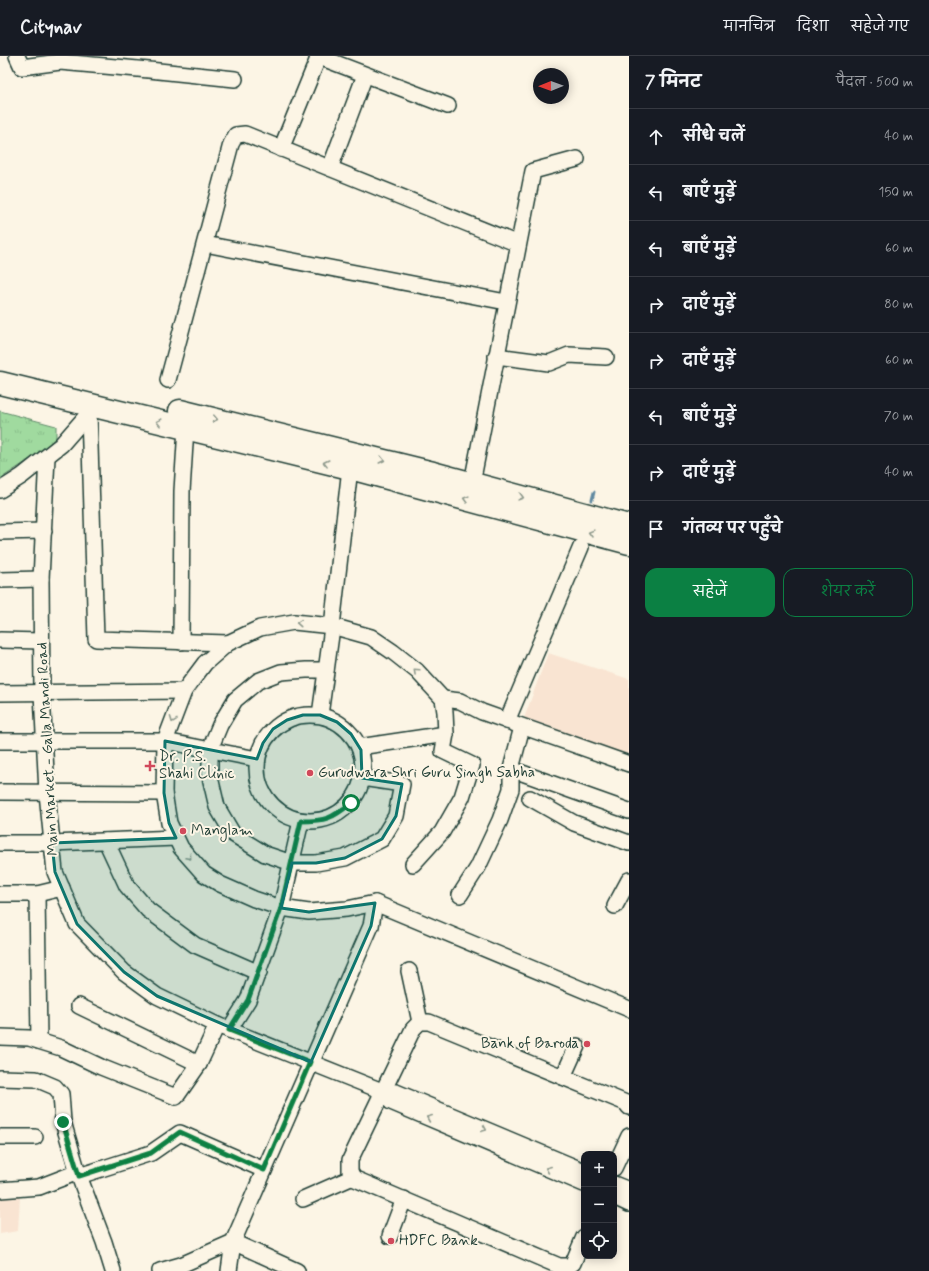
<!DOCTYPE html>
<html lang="hi">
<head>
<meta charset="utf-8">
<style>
  :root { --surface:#171b24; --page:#20242c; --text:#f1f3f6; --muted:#9ea1a6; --line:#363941; --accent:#0b8043 }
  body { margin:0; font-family:Mynerve,"Playpen Sans Deva",sans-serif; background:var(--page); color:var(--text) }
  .controls { position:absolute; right:12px; bottom:12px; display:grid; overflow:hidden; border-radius:8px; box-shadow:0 2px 10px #0003 }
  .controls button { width:36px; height:36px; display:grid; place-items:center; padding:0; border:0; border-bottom:1px solid var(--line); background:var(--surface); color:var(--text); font:20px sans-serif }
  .compass { position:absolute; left:533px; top:12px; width:36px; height:36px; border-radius:50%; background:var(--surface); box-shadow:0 2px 10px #0003; rotate:269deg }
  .stop { position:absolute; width:12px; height:12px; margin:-9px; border:3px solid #0b8043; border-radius:50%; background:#fff }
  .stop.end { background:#0b8043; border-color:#fff; box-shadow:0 1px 4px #0008 }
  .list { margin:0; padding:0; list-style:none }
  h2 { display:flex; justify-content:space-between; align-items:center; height:52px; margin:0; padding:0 16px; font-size:17px }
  h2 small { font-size:13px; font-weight:400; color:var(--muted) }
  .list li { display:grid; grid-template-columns:26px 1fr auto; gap:12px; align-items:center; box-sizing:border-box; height:56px; padding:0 16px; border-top:1px solid var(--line) }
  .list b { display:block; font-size:15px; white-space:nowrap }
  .list em { font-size:13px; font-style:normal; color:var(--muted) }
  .actions { display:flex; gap:8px; padding:12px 16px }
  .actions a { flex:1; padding:9px 0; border:1px solid var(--accent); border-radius:12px; text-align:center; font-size:14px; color:var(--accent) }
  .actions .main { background:var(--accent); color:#fff }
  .icon { flex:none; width:22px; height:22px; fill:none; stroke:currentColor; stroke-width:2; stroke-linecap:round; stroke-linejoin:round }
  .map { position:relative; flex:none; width:629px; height:1215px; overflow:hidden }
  header { display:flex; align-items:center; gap:24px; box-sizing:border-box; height:56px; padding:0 20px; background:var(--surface); border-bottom:1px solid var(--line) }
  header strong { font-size:19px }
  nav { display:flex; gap:22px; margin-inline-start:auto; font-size:14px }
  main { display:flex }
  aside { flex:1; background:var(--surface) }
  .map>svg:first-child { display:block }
  .built { fill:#f9e4d2 }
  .park { fill:url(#park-tufts); stroke:#608c6a }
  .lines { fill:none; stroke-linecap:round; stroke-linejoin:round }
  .stream { stroke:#628aa1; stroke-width:3 }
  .minor-casing { stroke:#1f3d34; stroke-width:18 }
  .highway-casing { stroke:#1f3d34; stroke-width:25 }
  .minor { stroke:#fcf5e5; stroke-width:15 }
  .highway { stroke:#fcf5e5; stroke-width:22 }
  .oneway { stroke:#8e998c }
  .route { stroke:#0b8043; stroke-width:5 }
  .marked { fill:#0f766e; fill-opacity:0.2; stroke:#0f766e; stroke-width:3; stroke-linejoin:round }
  .poi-dot { fill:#d1495b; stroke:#fcf5e5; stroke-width:1.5 }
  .labels { text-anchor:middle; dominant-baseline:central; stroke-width:4; stroke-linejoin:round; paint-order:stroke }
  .street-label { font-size:15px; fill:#1f3d34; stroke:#fcf5e5 }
  .poi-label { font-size:15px; fill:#1f3d34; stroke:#fcf5e5; text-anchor:start }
</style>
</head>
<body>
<header>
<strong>Citynav</strong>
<nav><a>मानचित्र</a><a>दिशा</a><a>सहेजे गए</a></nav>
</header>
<main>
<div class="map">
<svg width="629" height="1215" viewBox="0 0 629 1215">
  <defs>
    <pattern id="park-tufts" width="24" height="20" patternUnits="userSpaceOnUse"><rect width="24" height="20" fill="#a0da9f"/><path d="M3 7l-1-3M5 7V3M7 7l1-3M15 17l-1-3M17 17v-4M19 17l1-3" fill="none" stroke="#89bc8a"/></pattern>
  </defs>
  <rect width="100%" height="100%" fill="#fcf5e5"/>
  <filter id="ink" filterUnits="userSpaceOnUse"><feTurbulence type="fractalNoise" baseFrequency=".025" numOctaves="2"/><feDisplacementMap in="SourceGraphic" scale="8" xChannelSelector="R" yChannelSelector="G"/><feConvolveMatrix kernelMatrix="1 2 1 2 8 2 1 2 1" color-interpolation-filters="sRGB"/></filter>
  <g filter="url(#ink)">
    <!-- built -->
    <g class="built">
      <polygon points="548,597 629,623 629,700 523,665"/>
      <polygon points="0,1138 20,1141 18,1175 0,1178"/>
    </g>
    <!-- park -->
    <polygon class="park" points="0,355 56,370 56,383 44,394 0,423"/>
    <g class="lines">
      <!-- stream -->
      <polyline class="stream" points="592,444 594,436"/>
      <defs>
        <g id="minor">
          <polyline points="17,0 22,11 60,6 149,14 235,23"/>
          <polyline points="317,0 448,50"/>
          <polyline points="281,93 319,0"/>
          <polyline points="330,112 365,19"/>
          <polyline points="205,188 506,246"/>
          <polyline points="496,300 549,307 569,299 606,301"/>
          <polyline points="168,324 231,88 236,79 245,78 518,188"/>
          <polyline points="89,357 96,583 228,587"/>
          <polyline points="47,401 41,523 42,637 47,737 55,816 77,868 124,916 157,940 217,969 382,1035 396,1036 584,1115"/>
          <polyline points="472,427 533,115 577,103"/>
          <polyline points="0,434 22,420 61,389 89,357 90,353"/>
          <polyline points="0,476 44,475"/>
          <polyline points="0,524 41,523"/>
          <polyline points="0,584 41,585"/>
          <polyline points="181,586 182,435 186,372"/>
          <polyline points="326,614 306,614 281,616 258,625 235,644 220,669 210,693 210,721 217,751 233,778 265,798 292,807 316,807 345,802 382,783 396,760 402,728 362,722"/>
          <polyline points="0,637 184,635"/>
          <polyline points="443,643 460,645 482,656 629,708"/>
          <circle cx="310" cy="712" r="53"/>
          <polyline points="320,659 331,579 350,412"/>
          <polyline points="507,665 581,491"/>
          <polyline points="0,685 165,685 257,703"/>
          <polyline points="359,691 446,678"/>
          <polyline points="511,713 629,755"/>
          <polyline points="0,736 164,737"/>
          <polyline points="530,742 574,767 629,787"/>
          <polyline points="106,785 127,830 148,854 195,889 259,917"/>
          <polyline points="0,787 52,787 176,782"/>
          <polyline points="413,808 442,776 462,741 472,709 443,695 446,678 445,656 443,643 417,615 393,596 371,581 332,570 294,566 260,572 228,587 205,607 184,635 165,685 164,737 169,767 181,792 204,818 220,828 254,843 281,852 309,856 347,853 375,847 629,953"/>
          <polyline points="0,838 37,838 62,832"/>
          <polyline points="37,838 39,985"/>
          <polyline points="460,839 478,811 500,764 511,733 511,713 522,671"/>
          <polyline points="615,850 629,824"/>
          <polyline points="409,915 420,966"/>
          <polyline points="79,950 199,1008"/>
          <polyline points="229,974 248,944 281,852 301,765"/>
          <polyline points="0,981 29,982 61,992 101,1011 176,1041 199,1008 217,969"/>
          <polyline points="563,1021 577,990"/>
          <polyline points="0,1022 36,1023 55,1031 61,1038 63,1066 79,1120 104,1186 113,1215"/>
          <polyline points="382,1035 391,1046 584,1128"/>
          <polyline points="0,1081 35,1081"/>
          <polyline points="614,1112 629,1080"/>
          <polyline points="79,1120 151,1097 180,1077 264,1114"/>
          <polyline points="614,1128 629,1134"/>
          <polyline points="0,1134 39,1131 78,1116"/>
          <polyline points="614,1141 629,1148"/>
          <polyline points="303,1143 353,1121"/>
          <polyline points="390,1180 404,1143"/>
          <polyline points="584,1181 573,1207 569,1210 559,1210 353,1122 350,1115 350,1104 413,973 420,966 429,966 626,1047 629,1051"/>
          <polyline points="160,1215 181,1209 233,1186 371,870 375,847"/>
          <polyline points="229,1215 233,1186 297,1215"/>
        </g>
        <g id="highway">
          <polyline points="0,327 350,412 629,487"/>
          <polyline points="180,355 433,417 629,470"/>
        </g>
      </defs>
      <!-- minor casing -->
      <use href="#minor" class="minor-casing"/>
      <!-- highway casing -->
      <use href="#highway" class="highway-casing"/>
      <!-- minor -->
      <use href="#minor" class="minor"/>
      <!-- highway -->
      <use href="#highway" class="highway"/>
    </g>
    <!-- one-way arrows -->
    <defs><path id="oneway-chevron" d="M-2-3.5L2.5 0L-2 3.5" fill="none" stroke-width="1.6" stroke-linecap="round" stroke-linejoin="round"/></defs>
    <g class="oneway">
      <use href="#oneway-chevron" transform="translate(215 363) rotate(13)"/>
      <use href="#oneway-chevron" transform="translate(159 366) rotate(-166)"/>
      <use href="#oneway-chevron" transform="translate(382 404) rotate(14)"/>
      <use href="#oneway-chevron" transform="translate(326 407) rotate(-166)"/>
      <use href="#oneway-chevron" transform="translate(521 441) rotate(15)"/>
      <use href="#oneway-chevron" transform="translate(466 443) rotate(-165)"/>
      <use href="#oneway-chevron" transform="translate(591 477) rotate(-165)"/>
      <use href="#oneway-chevron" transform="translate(299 567) rotate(-176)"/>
      <use href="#oneway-chevron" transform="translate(416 615) rotate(-137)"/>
      <use href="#oneway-chevron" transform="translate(173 664) rotate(111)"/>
      <use href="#oneway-chevron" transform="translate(189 801) rotate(49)"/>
      <use href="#oneway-chevron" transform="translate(429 1062) rotate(-157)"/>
      <use href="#oneway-chevron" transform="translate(484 1073) rotate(23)"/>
      <use href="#oneway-chevron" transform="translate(548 1113) rotate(-157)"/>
    </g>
  </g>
  <g class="lines" filter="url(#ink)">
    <!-- route -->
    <path class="route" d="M63 1066 79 1120 151 1097 180 1076 264 1114 310 1006 229 974 248 944 281 852 301 765C325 765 332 763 351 747"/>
  </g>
  <!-- marked area -->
  <path class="marked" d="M303 659H320L337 666 351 678 361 694 362 722 402 728 396 760 382 783 345 802 316 807H292L281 852 309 856 375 847 371 870 311 1006 157 940 124 916 77 868 55 816 52 787 176 782 169 767 164 737 165 685 257 703 263 687 273 673 287 664Z"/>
  <!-- markers -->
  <g class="poi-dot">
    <path d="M148 704h4v4h4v4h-4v4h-4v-4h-4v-4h4z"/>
    <circle cx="310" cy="717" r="4"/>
    <circle cx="183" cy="775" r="4"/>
    <circle cx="587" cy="988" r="4"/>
    <circle cx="391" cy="1185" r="4"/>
  </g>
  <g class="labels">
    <!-- street labels -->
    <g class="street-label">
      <text transform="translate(48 693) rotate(-93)">Main Market - Galla Mandi Road</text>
    </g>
    <!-- poi labels -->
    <g class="poi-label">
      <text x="159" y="701">Dr. P.S.<tspan x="159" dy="17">Shahi Clinic</tspan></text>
      <text x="318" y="717">Gurudwara Shri Guru Singh Sabha</text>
      <text x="191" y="775">Manglam</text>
      <text x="579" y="988" text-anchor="end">Bank of Baroda</text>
      <text x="399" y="1185">HDFC Bank</text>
    </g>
  </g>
</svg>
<div class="controls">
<button>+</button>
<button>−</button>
<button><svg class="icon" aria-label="locate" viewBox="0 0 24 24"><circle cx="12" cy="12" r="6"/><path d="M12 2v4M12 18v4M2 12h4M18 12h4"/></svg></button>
</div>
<svg class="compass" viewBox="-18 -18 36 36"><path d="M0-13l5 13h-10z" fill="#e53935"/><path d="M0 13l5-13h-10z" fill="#9ea1a6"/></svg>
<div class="stop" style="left:351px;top:747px"></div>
<div class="stop end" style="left:63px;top:1066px"></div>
</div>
<aside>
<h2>7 मिनट<small>पैदल · 500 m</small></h2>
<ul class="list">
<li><svg class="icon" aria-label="ahead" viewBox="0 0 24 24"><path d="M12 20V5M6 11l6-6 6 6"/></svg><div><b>सीधे चलें</b></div><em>40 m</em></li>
<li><svg class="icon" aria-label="left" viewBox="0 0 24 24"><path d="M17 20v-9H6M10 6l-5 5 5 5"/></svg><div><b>बाएँ मुड़ें</b></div><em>150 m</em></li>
<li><svg class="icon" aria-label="left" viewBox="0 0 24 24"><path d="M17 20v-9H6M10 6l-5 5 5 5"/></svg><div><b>बाएँ मुड़ें</b></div><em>60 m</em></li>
<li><svg class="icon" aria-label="right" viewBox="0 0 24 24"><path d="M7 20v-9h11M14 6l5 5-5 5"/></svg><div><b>दाएँ मुड़ें</b></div><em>80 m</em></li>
<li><svg class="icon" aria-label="right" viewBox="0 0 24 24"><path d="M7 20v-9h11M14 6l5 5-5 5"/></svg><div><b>दाएँ मुड़ें</b></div><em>60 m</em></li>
<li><svg class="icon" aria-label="left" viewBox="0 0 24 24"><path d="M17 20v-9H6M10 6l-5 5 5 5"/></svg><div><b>बाएँ मुड़ें</b></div><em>70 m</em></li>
<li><svg class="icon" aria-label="right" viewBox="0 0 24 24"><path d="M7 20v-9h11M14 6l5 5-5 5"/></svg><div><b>दाएँ मुड़ें</b></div><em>40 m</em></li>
<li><svg class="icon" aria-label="arrive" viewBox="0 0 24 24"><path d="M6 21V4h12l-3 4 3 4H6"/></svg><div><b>गंतव्य पर पहुँचे</b></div></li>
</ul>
<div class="actions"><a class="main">सहेजें</a><a>शेयर करें</a></div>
</aside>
</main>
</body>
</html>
